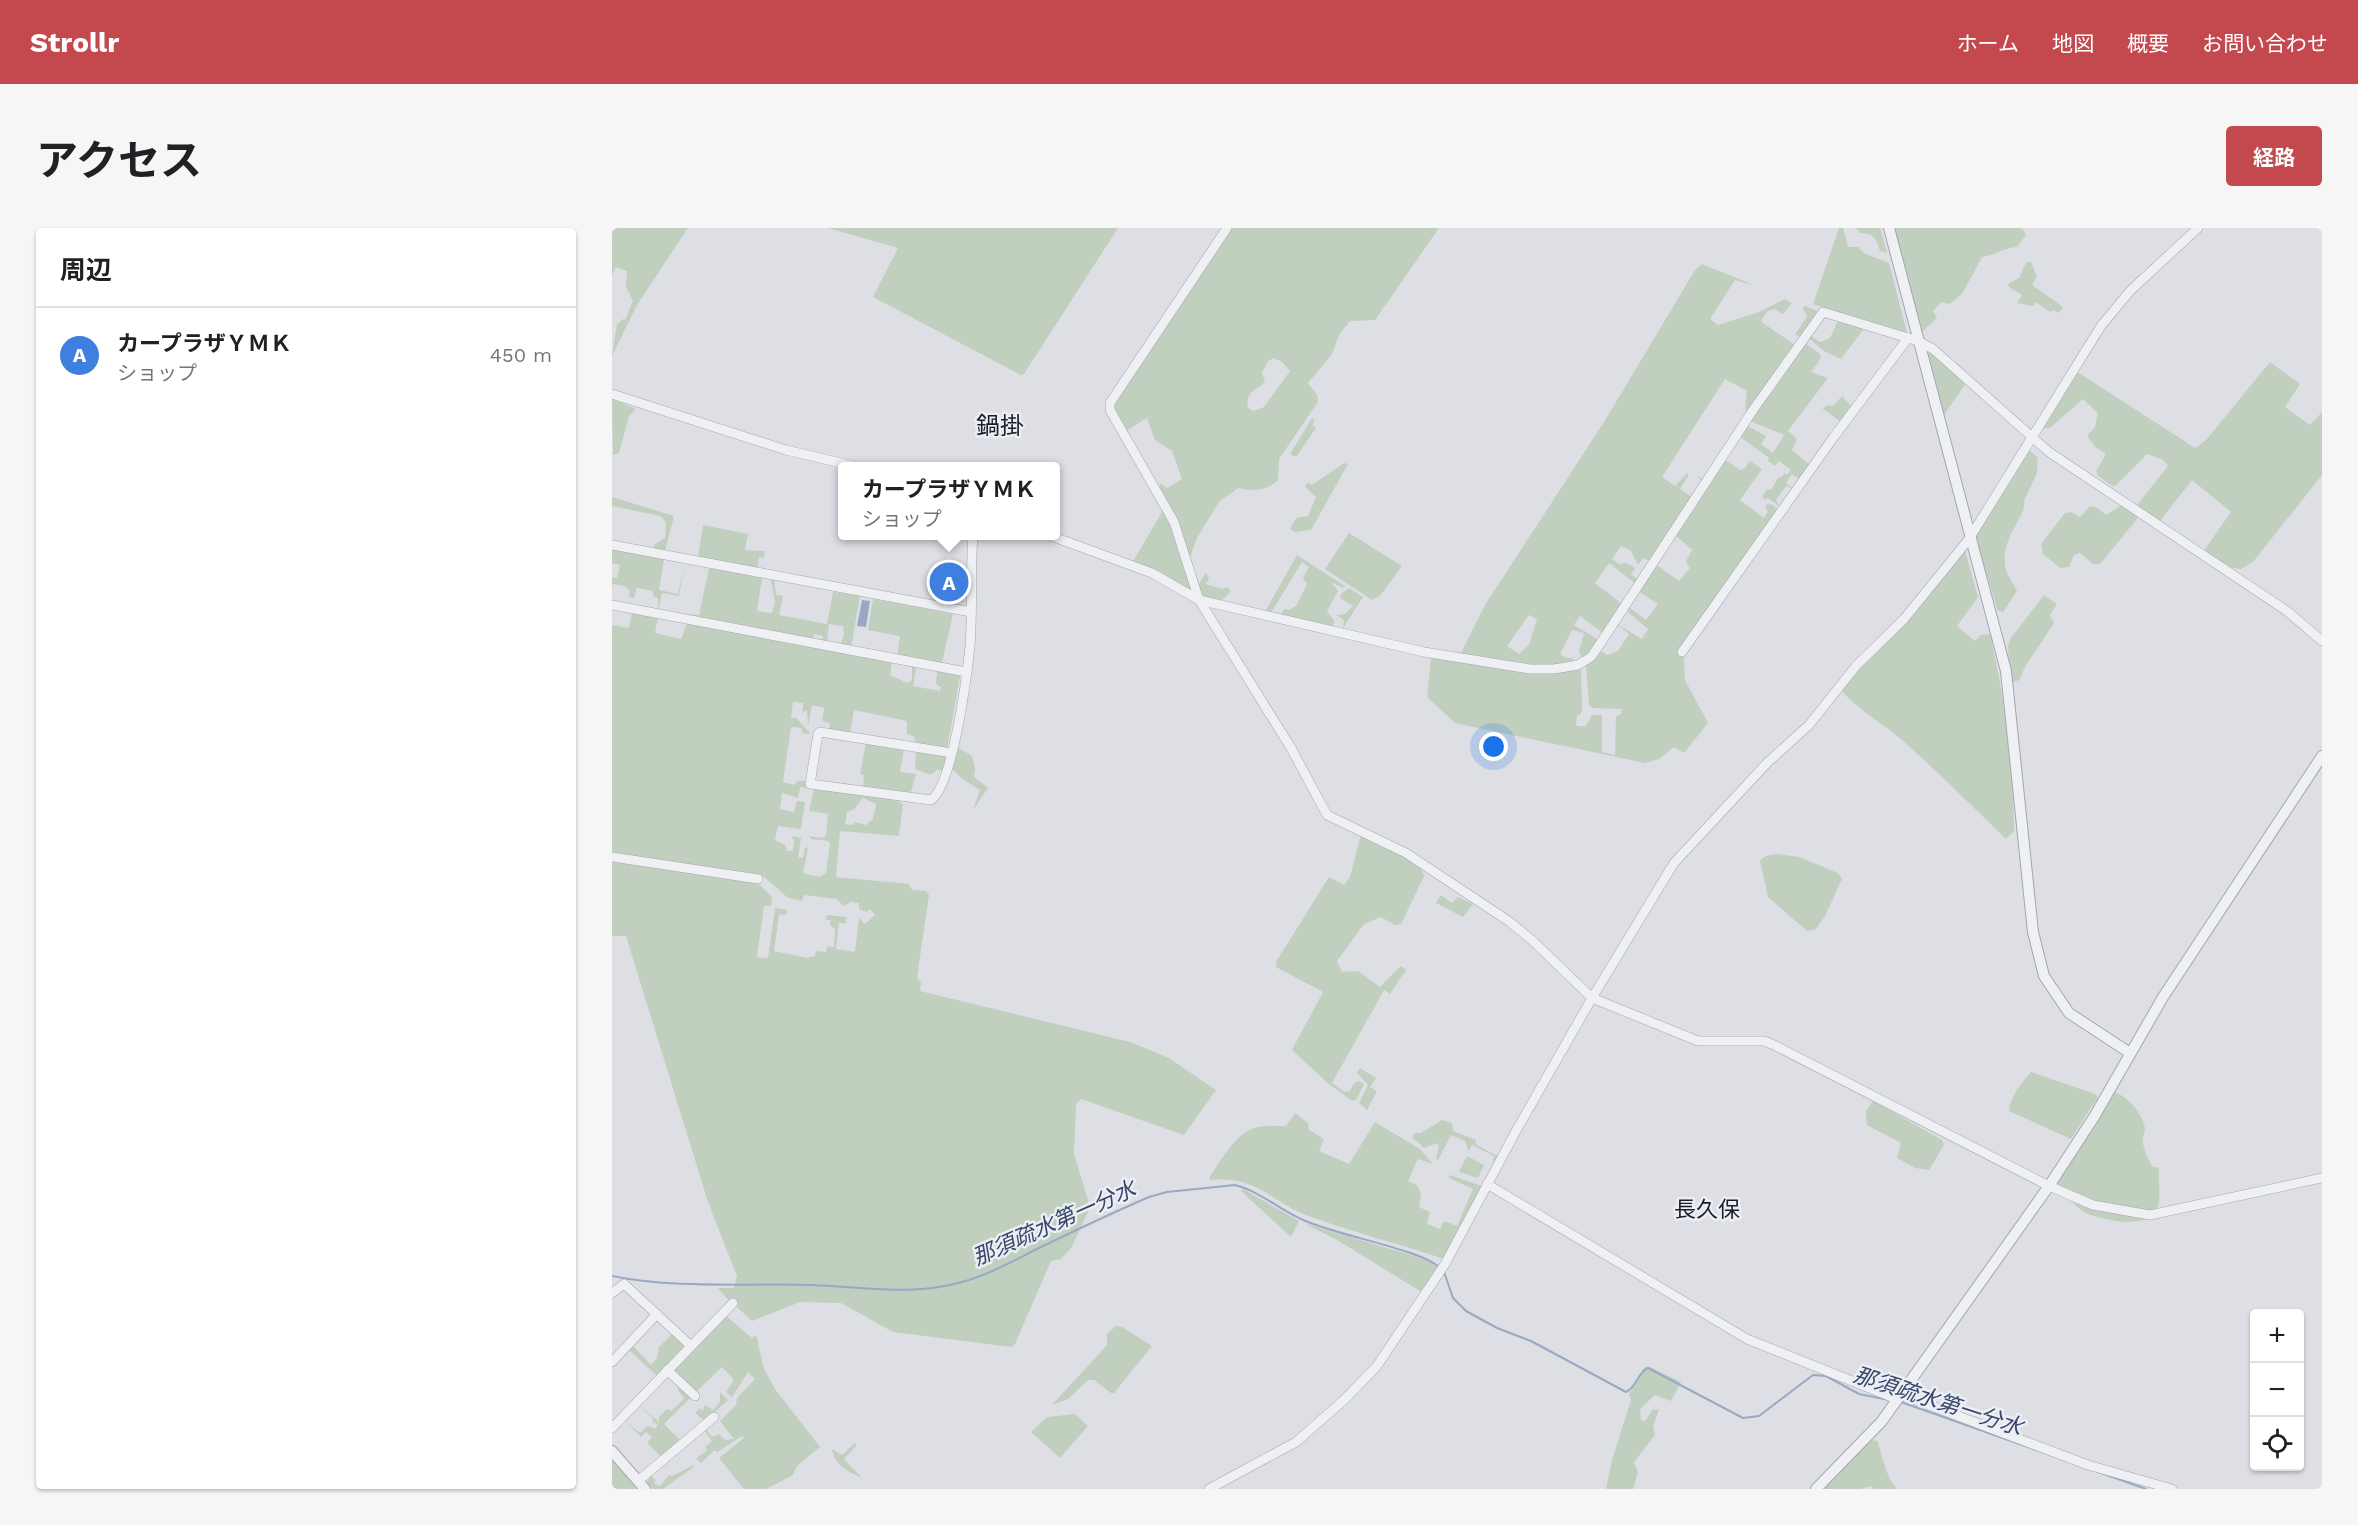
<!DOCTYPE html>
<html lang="ja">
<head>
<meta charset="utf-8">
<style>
  :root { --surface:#fff; --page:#f6f6f6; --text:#202124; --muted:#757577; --line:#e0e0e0; --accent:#c3494e }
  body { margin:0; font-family:"Work Sans","Noto Sans JP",sans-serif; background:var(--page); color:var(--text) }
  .controls { position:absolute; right:18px; bottom:18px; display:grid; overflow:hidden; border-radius:6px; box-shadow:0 2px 4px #0004 }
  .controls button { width:54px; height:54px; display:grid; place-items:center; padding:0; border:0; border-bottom:2px solid var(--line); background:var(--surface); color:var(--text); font:30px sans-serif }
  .you { position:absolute; left:882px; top:519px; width:21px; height:21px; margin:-15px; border:4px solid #fff; border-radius:50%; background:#1a73e8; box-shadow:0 0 0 9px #1a73e833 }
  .badge { display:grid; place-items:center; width:39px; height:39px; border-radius:50%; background:var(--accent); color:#fff; font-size:20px; font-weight:700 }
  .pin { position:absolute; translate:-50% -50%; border:3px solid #fff; box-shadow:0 2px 6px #0006 }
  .popup { position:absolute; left:226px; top:234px; width:222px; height:78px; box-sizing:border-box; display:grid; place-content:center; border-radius:6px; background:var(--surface); filter:drop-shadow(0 2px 4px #0005); font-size:20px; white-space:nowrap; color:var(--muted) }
  .popup b { font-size:22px; color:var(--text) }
  .popup::after { content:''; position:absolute; left:50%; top:100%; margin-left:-12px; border:12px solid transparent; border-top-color:var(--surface) }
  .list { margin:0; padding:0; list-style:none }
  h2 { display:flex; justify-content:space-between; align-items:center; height:78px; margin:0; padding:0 24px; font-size:26px }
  h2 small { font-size:20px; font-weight:400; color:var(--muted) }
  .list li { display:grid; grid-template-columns:39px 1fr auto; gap:18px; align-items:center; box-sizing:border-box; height:96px; padding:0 24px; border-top:2px solid var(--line) }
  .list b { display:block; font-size:22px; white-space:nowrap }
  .list p { margin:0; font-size:20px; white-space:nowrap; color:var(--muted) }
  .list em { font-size:20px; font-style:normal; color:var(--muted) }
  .icon { flex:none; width:33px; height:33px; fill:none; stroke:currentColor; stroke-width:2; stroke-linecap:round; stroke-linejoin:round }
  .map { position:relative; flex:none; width:1710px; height:1261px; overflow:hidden; border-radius:6px }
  header { display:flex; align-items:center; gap:36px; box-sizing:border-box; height:84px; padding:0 30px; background:var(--accent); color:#fff }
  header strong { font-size:28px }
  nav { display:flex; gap:33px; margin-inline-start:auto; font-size:21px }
  .intro { display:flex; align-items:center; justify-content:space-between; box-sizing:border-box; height:144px; padding:0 36px }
  h1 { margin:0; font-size:42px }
  .button { padding:15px 27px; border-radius:6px; background:var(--accent); color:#fff; font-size:21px; font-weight:700 }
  main { display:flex; gap:36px; padding:0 36px }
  aside { flex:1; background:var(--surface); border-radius:6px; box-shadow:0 2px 4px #0004 }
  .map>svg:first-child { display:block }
  .green { fill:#c1cfbe; fill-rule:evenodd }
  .water { fill:#9aa9c3 }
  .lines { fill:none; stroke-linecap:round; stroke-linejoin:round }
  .stream { stroke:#9aa9c3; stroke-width:2 }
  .minor-casing { stroke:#a3a6af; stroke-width:10 }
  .tertiary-casing { stroke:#a3a6af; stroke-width:12 }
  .minor { stroke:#eff0f4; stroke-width:9 }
  .tertiary { stroke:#eff0f4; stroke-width:10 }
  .labels { text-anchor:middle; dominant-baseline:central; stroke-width:5; stroke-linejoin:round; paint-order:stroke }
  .neighbourhood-label { font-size:22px; fill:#1a1e2b; stroke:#eceef3 }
  .water-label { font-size:22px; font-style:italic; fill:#35476b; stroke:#eceef3 }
  .quarter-label { font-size:24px; fill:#1a1e2b; stroke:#eceef3 }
</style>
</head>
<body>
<header>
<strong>Strollr</strong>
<nav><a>ホーム</a><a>地図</a><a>概要</a><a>お問い合わせ</a></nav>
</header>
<div class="intro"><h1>アクセス</h1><a class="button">経路</a></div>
<main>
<aside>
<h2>周辺<small></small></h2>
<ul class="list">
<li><span class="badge" style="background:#3f7fe0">A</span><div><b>カープラザＹＭＫ</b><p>ショップ</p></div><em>450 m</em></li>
</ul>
</aside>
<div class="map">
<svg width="1710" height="1261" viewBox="0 0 1710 1261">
  <rect width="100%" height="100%" fill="#dddfe5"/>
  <!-- green -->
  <g class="green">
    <polygon points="0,0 76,0 25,77 0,128 5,96 11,91 13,92 21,73 14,59 15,43 4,39 0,47"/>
    <polygon points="216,0 506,0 412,146 409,147 261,69 286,20"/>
    <path d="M616 0H827L763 92 738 93 727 107 720 126 696 155 705 167 706 174 667 231 666 252C653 264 642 263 626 260L607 274 585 310 578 329 582 367 520 335 556 274 547 258 549 256 555 260 570 251 560 223 543 212 535 190 514 203 502 181V174ZM662 130 670 134 678 143 652 179 642 183 636 180C633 163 644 163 653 154L650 145 656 133Z"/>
    <polygon points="1227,0 1231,0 1236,19 1246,19 1252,25 1277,35 1295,105 1293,106 1201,76"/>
    <path d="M1244 0H1268L1275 25 1268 23C1264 9 1262 6 1248 5Z"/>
    <path d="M1282 0H1410L1414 7 1405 19C1392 20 1383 27 1370 29L1350 66 1338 76 1329 74 1321 83 1325 90 1309 105Z"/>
    <polygon points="1419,34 1425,49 1420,57 1451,79 1447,85 1441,82 1438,84 1424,74 1421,78 1405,75 1410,67 1398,60 1396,56 1407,50 1414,35"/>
    <path d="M1090 36 1144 58 1123 52 1098 91 1106 97 1147 84 1173 71 1180 75 1171 86 1162 81 1156 83 1149 92 1151 95 1183 117 1193 115 1208 126 1209 130 1199 144 1216 150 1176 203 1185 211 1180 222 1199 238 1189 252 1180 246 1174 255 1182 261 1174 258 1164 272 1167 278 1156 270 1153 272 1150 268 1155 261 1159 262 1166 250 1170 249 1173 245 1175 247 1179 242 1167 233 1163 238 1156 233 1157 230 1127 208 1134 197 1154 208 1149 216 1161 225 1172 207 1138 193 1133 180 1135 163 1113 151 1050 249 1063 258 1075 245 1077 247 1068 261 1080 269 1090 254 1086 248 1093 253 1039 333 1031 330 1026 337 1019 323 1009 318 1000 331 1007 336 1014 335 1023 340 1019 346 1027 352 1024 356 997 335 983 355 1010 376 992 406 968 388 962 397 987 412 970 431 967 423 972 405 960 402 948 426 954 430H961V435L969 439 970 481 969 486 965 488 964 498H974L980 487H990V524L1003 527 1004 488 1009 486 1010 481 981 480 977 477 974 436 986 422 996 427 1006 423 1017 406 1003 395 1030 411 1036 401 1017 385 1015 378 1034 392 1046 376 1026 363 1043 336 1067 353 1078 340 1074 333 1080 322 1063 307 1112 231 1128 242 1133 240 1138 233 1150 241 1128 272 1152 290 1156 283 1153 280 1155 276 1161 277 1165 282 1071 418 1073 452 1096 495 1072 525 1062 519 1047 531 1033 535 843 495 815 469 819 429 846 431 873 377 992 194 1083 42ZM917 387 925 391 917 417 907 426 895 418Z"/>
    <polygon points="1193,78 1205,83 1188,109 1183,106 1195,89 1191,80"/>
    <polygon points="1226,93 1254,98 1229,131 1212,123 1195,109 1199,108 1208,114 1218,110"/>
    <polygon points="1319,123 1354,155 1332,187 1316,126"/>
    <polygon points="1658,134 1688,156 1673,179 1698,197 1710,184 1710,247 1641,334 1629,341 1615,339 1591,324 1619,284 1580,252 1548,293 1525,277 1556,238 1551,232 1535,226 1502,259 1486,248 1484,243 1494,226 1483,219 1475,208 1483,199 1486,185 1471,171 1438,200 1429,201 1464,146 1467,145 1583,220 1594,212"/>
    <polygon points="1230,168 1240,179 1229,194 1210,180 1216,177 1221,178"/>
    <polygon points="0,171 24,181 17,188 7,225 1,227"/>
    <polygon points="700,190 703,192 700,197 704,200 684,229 678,226"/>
    <path d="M1417 222 1426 230 1425 245 1412 273C1416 287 1386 311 1394 342 1396 349 1402 356 1405 363L1391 384 1386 383 1361 303Z"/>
    <polygon points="732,235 736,236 699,302 683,304 678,301 684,290 696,288 704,269 693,259 696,254 700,257"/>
    <polygon points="0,269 62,288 53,323 41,321 43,316 53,310 54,294 48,288 0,278"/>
    <polygon points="1510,277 1526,288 1525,291 1488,336 1481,336 1468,325 1462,327 1457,339 1448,340 1431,326 1429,316 1453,285 1459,284 1468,289 1478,278 1484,279 1494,287"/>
    <polygon points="91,297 136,306 133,322 153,323 152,330 147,329 145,341 86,329"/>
    <polygon points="737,305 790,338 768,368 760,372 713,341"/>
    <polygon points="0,320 52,331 47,362 66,366 73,336 67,368 50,365 46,383 46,370 41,368 41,363 25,360 22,370 17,369 18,363 12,358 1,356 0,360 0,349 5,350 8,337 0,335"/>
    <path d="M1353 323 1366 369 1345 398 1363 413 1368 407 1378 406C1393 471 1401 536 1402 603L1394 611C1359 577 1325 543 1289 511 1275 499 1236 474 1229 461Z"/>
    <polygon points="685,327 733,358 731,360 719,354 726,363 715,383 722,393 721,399 668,387 672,381 677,382 684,378 695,356 691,350 697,339 690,334 659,385 653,384"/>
    <path d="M97 340 150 350 145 383 160 385 163 374 159 352H162L164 367 171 368 167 387 215 396 221 364 248 368 239 420 210 415 211 408 202 406 200 414 280 433 278 447 295 455 300 452V438H304L301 458 328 463 329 459 324 456 325 443 347 446 348 449 335 521 302 516 303 509 295 506V493L242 482 238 506 217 503 218 495 210 493 212 480 217 481 200 477 196 498 195 483H192L190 487 191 475 181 474 179 490H184L199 506 190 505V500L179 499 171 554 182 557 185 553H195L194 560 188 559 186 570 170 565 168 581 182 584 185 573 193 574 189 601 166 598 163 612 173 617 175 623H181L182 613 179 608 189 610 186 629 191 630 193 619 196 620 191 645 207 649 214 645 218 616 216 613 199 611 197 608 210 610 214 608 216 586 197 583 202 561 310 575 285 572 291 576 287 608 228 603 224 649 297 656 300 662 314 663 317 667 305 749 309 755 308 763 518 814 557 830 604 862 572 907 469 871 464 876 462 926 476 972V984L459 1020 449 1031 439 1033 403 1116 399 1119 281 1104 229 1075 188 1074 140 1093 123 1077 110 1080 116 1072 106 1060H122L125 1048 96 974 14 708H0V397L17 400 20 384 46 389 43 405 69 411 76 392 71 389 72 386 87 387ZM217 396 231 398 232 406 229 416 215 414ZM251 570 264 576 261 591 254 597 243 594 240 597 233 596 235 584 242 581ZM12 627 151 648 176 670 190 673 192 667 224 671 232 678 239 674 247 675V681L254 684 258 681 263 687 253 696 247 690 243 724 224 721 227 695H234V689L215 687 214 692H219L218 697 223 701 222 719 215 718 214 724 204 723 203 728 195 730 162 723 167 686 174 687 175 682 163 680 156 730 145 729 152 678H159L160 669 145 654Z"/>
    <polygon points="594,345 597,350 594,356 610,361 616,359 619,363 609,373 590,369 585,359"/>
    <polygon points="737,360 751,369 731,400 732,392 724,387 733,386 741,378 729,371 728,367"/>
    <polygon points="1432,367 1445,376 1438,387 1442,395 1413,439 1407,452 1402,454 1398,451 1396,418 1399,410"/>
    <polygon points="261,371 341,386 330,435 285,429 288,408 256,402"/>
    <polygon points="254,515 292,521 288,544 304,546 298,567 251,560 252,547 248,546"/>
    <polygon points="345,519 360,528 363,541 362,549 376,560 361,582 368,562 349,550 340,541"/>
    <polygon points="304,523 335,526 333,543 325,542 319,547 303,541"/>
    <path d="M752 608C766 613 810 631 812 648L789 696 783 697 769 689 752 696 725 733 730 744 746 743 768 759 789 738 794 742 778 766 772 762 720 855 733 864 738 863 742 855 747 853 752 856 744 872 740 873 717 856 680 822 711 764 664 739V734L717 649 732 657 738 649 748 610Z"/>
    <polygon points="1166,626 1187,629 1226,645 1230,651 1213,688 1203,702 1195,703 1156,669 1148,633 1153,628"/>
    <polygon points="829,667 840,675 846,669 861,676 851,689 824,675"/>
    <polygon points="748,840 764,850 758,859 765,863 755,882 747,875 756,857 745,845"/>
    <path d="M1419 844 1483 866 1486 869 1459 911 1397 883C1398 869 1410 854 1419 844Z"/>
    <path d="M1503 864C1517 870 1530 885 1533 900 1533 903 1531 908 1531 910 1530 920 1536 929 1540 938L1547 940C1546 952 1550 970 1545 981 1538 1003 1484 992 1469 982 1460 975 1452 964 1443 956Z"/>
    <polygon points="1261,873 1330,912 1332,917 1317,942 1303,940 1285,930 1289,915 1255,897 1254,883"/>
    <path d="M683 885 696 895 697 902 712 911 707 923 737 936 763 894 808 921 821 936 806 931 796 953 806 958 809 968 807 979 818 984 815 996 828 1001 832 993 845 998 861 961 837 950 838 947 870 958 832 1031C788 1016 743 1005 699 989 657 974 648 948 598 952L597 950C608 934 624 904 645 899 654 897 665 898 674 898Z"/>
    <polygon points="830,892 840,895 841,903 864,912 863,916 887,929 880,934 882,928 860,917 857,924 853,913 839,907 826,932 824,931 827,919 825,915 812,920 800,909 803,905 809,905"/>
    <polygon points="855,928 872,937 866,950 847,944"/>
    <polygon points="631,961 687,993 679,1009 629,963"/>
    <polygon points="691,995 799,1027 818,1034 827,1041 811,1065 727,1013"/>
    <polygon points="113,1087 140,1110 144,1107 152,1141 163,1161 208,1219 185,1238 181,1247 154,1261 132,1261 107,1230 132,1210 130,1208 105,1224 103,1222 89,1235 84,1230 95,1223 93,1219 100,1213 92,1202 94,1201 100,1209 107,1206 113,1212 122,1211 108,1193 124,1177 125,1170 143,1151 136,1144 120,1169 114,1164 122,1152 110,1139 84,1164 60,1143"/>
    <polygon points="504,1098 510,1099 540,1118 502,1165 499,1165 482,1152 476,1152 456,1171 440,1177 495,1117 495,1106"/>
    <polygon points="61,1105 72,1119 45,1148 16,1121 20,1117 39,1137 45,1130 47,1119"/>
    <polygon points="1036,1138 1069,1154 1059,1173 1043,1167 1028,1181 1029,1192 1033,1193 1041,1181 1047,1182 1041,1198 1043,1207 1022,1234 1026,1244 1021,1261 994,1261 1000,1232 1019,1172 1017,1166 1031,1141"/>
    <polygon points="67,1159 79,1169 52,1196 68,1212 49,1229 35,1215 40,1209 34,1204 29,1209 13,1193 28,1205 36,1198 43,1201 46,1197 43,1194 41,1196 41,1191 27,1177 47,1194 47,1189 55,1181 59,1183 72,1171 65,1161"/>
    <polygon points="108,1164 116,1172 93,1193 83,1185 88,1180 91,1183 93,1177 101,1182 108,1174"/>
    <polygon points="463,1186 476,1198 448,1230 419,1204 435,1189"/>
    <path d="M1260 1212 1265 1213C1271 1228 1274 1250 1285 1261H1261L1259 1258 1249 1261H1208Z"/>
    <path d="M243 1215 245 1217 232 1231 250 1250C235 1243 223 1238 220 1221L230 1227Z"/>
    <polygon points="0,1231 23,1258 25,1261 0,1261"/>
    <polygon points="82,1237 83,1238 51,1261 41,1261 35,1254 39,1247 43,1252 42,1255 48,1258 57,1247 60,1248"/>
  </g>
  <!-- water -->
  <polygon class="water" points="250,372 258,373 254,399 245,398"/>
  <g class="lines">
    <!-- stream -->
    <g class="stream">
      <path d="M832 1044 841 1070 854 1083 885 1100 919 1113 1014 1164C1025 1159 1025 1145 1036 1140L1131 1190 1147 1188 1201 1147 1214 1148 1247 1166 1277 1172"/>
      <path d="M0 1048C64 1061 132 1055 196 1057 249 1058 298 1069 350 1054 376 1047 401 1033 425 1021 462 1003 500 985 537 969L555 964 623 957C647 963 667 981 689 991 721 1007 809 1021 828 1040"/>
      <polyline points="1289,1174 1534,1261"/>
    </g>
    <defs>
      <g id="minor">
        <polyline points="0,166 174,222 242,238"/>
        <polyline points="439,308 540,345 587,372 679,520 715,587 794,625 898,694 922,714 980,770 1086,813 1152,813 1162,817 1437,958 1481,977 1538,987 1710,950"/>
        <polyline points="0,317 359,384"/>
        <polyline points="587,372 812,424 918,441 942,441 966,437 979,429 986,419 1141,182 1211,84 1306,113 1321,121 1437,224 1675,383 1710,413"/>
        <polyline points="587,372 562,294 498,182 498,175 615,0"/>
        <polyline points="0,377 354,444"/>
        <polyline points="1070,424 1221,210 1296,110"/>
        <path d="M340 525 208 504 206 506 198 556 319 572C341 557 355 447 358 418 361 381 358 344 361 308"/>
        <polyline points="0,629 146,651"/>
        <polyline points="875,956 1135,1111 1285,1171"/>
        <polyline points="0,1065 12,1056 79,1118"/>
        <polyline points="0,1134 45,1086"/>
        <polyline points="55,1142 83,1168"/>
        <polyline points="1288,1166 1476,1237 1560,1261"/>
        <polyline points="0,1200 121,1075"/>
        <polyline points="26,1253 102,1189"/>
        <polyline points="597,1261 684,1214 732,1172 765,1138 833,1036 904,903 980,770 1062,635 1156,534 1197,497 1244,438 1292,391 1357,311 1489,98 1518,63 1586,0"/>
      </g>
      <g id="tertiary">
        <polyline points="1277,0 1394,443 1421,704 1432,748 1457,785 1518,825"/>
        <polyline points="0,1223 33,1261"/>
        <polyline points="1204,1261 1270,1193 1437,958 1482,889 1551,769 1710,528"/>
      </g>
    </defs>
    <!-- minor casing -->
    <use href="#minor" class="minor-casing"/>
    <!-- tertiary casing -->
    <use href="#tertiary" class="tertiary-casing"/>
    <!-- minor -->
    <use href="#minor" class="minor"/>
    <!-- tertiary -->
    <use href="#tertiary" class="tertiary"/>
  </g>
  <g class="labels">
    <!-- neighbourhood labels -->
    <g class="neighbourhood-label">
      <text x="1095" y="981">長久保</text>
    </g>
    <!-- water labels -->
    <g class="water-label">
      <text transform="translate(442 995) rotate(-24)">那須疏水第一分水</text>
      <text transform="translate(1326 1173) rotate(18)">那須疏水第一分水</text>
    </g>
    <!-- quarter labels -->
    <g class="quarter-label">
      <text x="388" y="198">鍋掛</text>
    </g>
  </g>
</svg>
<div class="controls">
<button>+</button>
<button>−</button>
<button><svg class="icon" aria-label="locate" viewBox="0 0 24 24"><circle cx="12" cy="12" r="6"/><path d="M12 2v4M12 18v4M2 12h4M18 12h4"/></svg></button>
</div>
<div class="you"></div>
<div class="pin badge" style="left:337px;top:354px;background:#3f7fe0">A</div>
<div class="popup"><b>カープラザＹＭＫ</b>ショップ</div>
</div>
</main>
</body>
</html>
